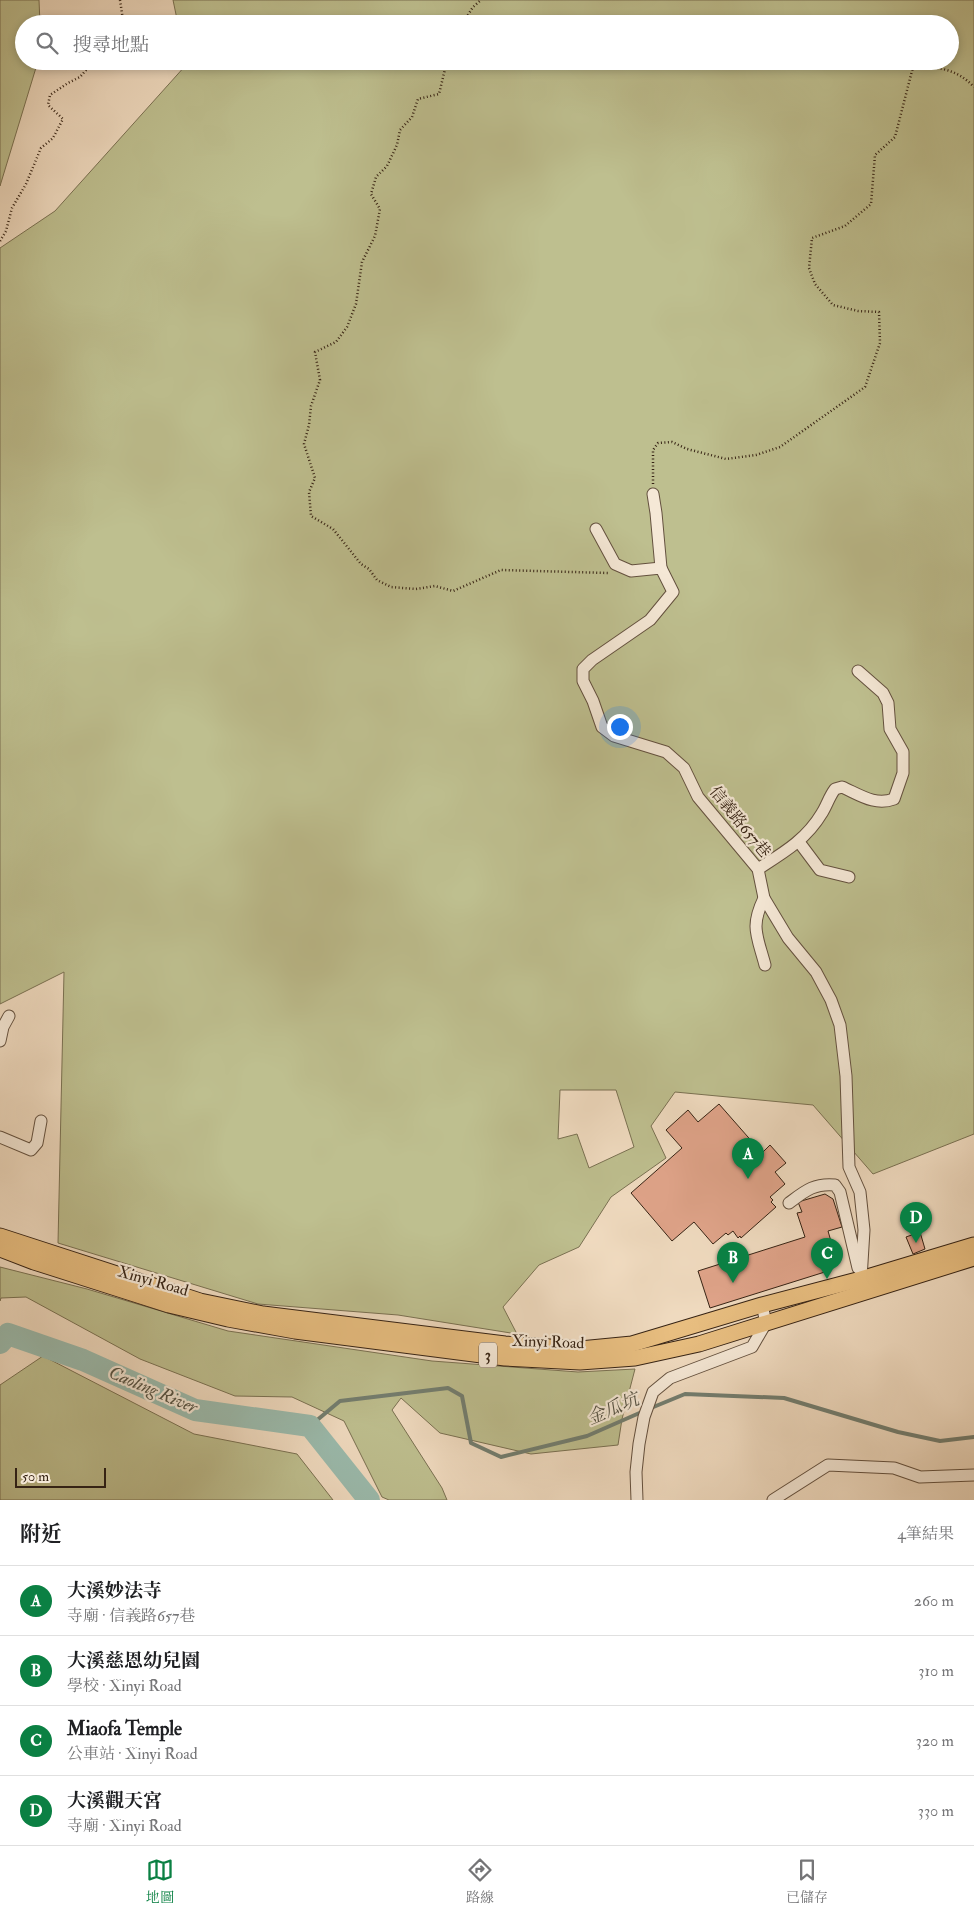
<!DOCTYPE html>
<html lang="zh-TW">
<head>
<meta charset="utf-8">
<style>
  :root { --surface:#fff; --page:#f6f6f6; --text:#202124; --muted:#757577; --line:#e0e0e0; --accent:#0b8043 }
  body { margin:0; font-family:"IM FELL Double Pica","Noto Serif TC",serif; background:var(--page); color:var(--text) }
  .scale { position:absolute; left:15px; bottom:12px; width:91px; box-sizing:border-box; padding-left:5px; border:2px solid #362314; border-top:0; font-size:14px; line-height:18px; white-space:nowrap; color:#362314; -webkit-text-stroke:4px #f5e8d6; paint-order:stroke }
  .you { position:absolute; left:619px; top:726px; width:18px; height:18px; margin:-12px; border:4px solid #fff; border-radius:50%; background:#1a73e8; box-shadow:0 0 0 8px #1a73e833 }
  .badge { display:grid; place-items:center; width:32px; height:32px; border-radius:50%; background:var(--accent); color:#fff; font-size:16px; font-weight:700 }
  .pin { position:absolute; translate:-50% -41px; filter:drop-shadow(0 1px 2px #0008) }
  .pin::after { content:''; position:absolute; top:26px; width:18px; height:15px; background:inherit; clip-path:polygon(0 0,100% 0,50% 100%) }
  .list { margin:0; padding:0; list-style:none }
  h2 { display:flex; justify-content:space-between; align-items:center; height:65px; margin:0; padding:0 20px; font-size:21px }
  h2 small { font-size:16px; font-weight:400; color:var(--muted) }
  .list li { display:grid; grid-template-columns:32px 1fr auto; gap:15px; align-items:center; box-sizing:border-box; height:70px; padding:0 20px; border-top:1px solid var(--line) }
  .list b { display:block; font-size:19px; white-space:nowrap }
  .list p { margin:0; font-size:16px; white-space:nowrap; color:var(--muted) }
  .list em { font-size:16px; font-style:normal; color:var(--muted) }
  .icon { flex:none; width:28px; height:28px; fill:none; stroke:currentColor; stroke-width:2; stroke-linecap:round; stroke-linejoin:round }
  .map { position:relative; flex:none; width:974px; height:1500px; overflow:hidden }
  .search { position:absolute; background:var(--surface); box-shadow:0 2px 8px #0003; left:15px; right:15px; top:15px; height:55px; display:flex; align-items:center; gap:12px; box-sizing:border-box; padding:0 18px; border-radius:28px; color:var(--muted); font-size:19px }
  .sheet { height:345px; background:var(--surface) }
  nav { display:flex; justify-content:space-around; align-items:center; box-sizing:border-box; height:70px; border-top:1px solid var(--line); background:var(--surface); font-size:14px; color:var(--muted) }
  nav a { display:grid; justify-items:center; gap:2px }
  nav .on { color:var(--accent) }
  .map>svg:first-child { display:block }
  .green { fill:#bebf8f; stroke:#7a7152; fill-rule:evenodd }
  .lines { fill:none; stroke-linecap:round; stroke-linejoin:round }
  .stream { stroke:#737e70; stroke-width:4 }
  .river { stroke:#9bbbad; stroke-width:22 }
  .building { fill:#e0a48a; stroke:#362314 }
  .minor-casing { stroke:#64513f; stroke-width:13 }
  .major-casing { stroke:#362314; stroke-width:17 }
  .path { stroke:#362314; stroke-width:2.5; stroke-dasharray:1 2.5; stroke-linecap:butt }
  .minor { stroke:#f5e8d6; stroke-width:11 }
  .major { stroke:#e8be80; stroke-width:15 }
  .labels { text-anchor:middle; dominant-baseline:central; stroke-width:4.5; stroke-linejoin:round; paint-order:stroke }
  .shield { fill:#f5e8d6; stroke:#6f5e4e; stroke-width:1 }
  .shield-label { font-size:15px; font-weight:bold; fill:#362314 }
  .street-label { font-size:16px; fill:#362314; stroke:#f5e8d6 }
  .water-label { font-size:18px; font-style:italic; fill:#545142; stroke:#f5e8d6 }
</style>
</head>
<body>
<div class="map">
<svg width="974" height="1500" viewBox="0 0 974 1500">
  <rect width="100%" height="100%" fill="#f0dbc0"/>
  <filter id="stains"><feTurbulence type="fractalNoise" baseFrequency=".004" numOctaves="4"/><feColorMatrix values="0 0 0 0 .2 0 0 0 0 .09 0 0 0 0 .02 0 0 0 .5 -.17"/></filter>
  <radialGradient id="worn" r=".72"><stop offset=".6" stop-color="#630" stop-opacity="0"/><stop offset="1" stop-color="#630" stop-opacity=".3"/></radialGradient>
  <!-- green -->
  <g class="green">
    <polygon points="0,0 39,0 40,24 24,24 24,61 38,61 0,186"/>
    <path d="M173 0H974V1134L873 1174 813 1105 675 1092 651 1126 666 1158 611 1197 579 1247 539 1265 503 1307 517 1334 398 1315 258 1304 58 1243 64 972 0 1004V248L55 211 186 65V61H950V24H178ZM560 1090H616L634 1147 589 1168 577 1134 558 1139Z"/>
    <polygon points="0,1267 87,1289 228,1331 432,1361 578,1372 635,1369 622,1419 618,1445 531,1454 440,1433 401,1398 392,1410 442,1488 447,1500 389,1500 382,1497 344,1421 292,1397 235,1396 140,1359 26,1297 1,1298 0,1301"/>
    <polygon points="43,1356 194,1434 297,1454 333,1500 0,1500 0,1385"/>
  </g>
  <g class="lines">
    <!-- stream -->
    <g class="stream">
      <polyline points="651,1408 685,1394 784,1398 898,1432 940,1441 974,1437"/>
      <polyline points="310,1426 340,1401 448,1388 462,1396 471,1443 501,1457 587,1436 644,1411"/>
    </g>
    <!-- river -->
    <polyline class="river" points="0,1343 8,1334 83,1360 195,1410 310,1426 369,1500"/>
  </g>
  <!-- building -->
  <g class="building">
    <polygon points="719,1104 762,1153 770,1145 786,1163 775,1172 785,1184 770,1197 773,1200 771,1202 776,1207 741,1238 740,1236 738,1238 733,1231 728,1235 726,1233 713,1244 694,1222 672,1241 631,1193 682,1148 666,1130 688,1110 698,1122"/>
    <polygon points="825,1194 833,1199 842,1227 828,1231 835,1255 825,1259 828,1271 710,1308 698,1271 805,1237 797,1213 802,1212 798,1202"/>
    <polygon points="920,1232 925,1249 913,1254 906,1237"/>
  </g>
  <g class="lines">
    <defs>
      <g id="minor">
        <polyline points="653,494 656,513 661,568"/>
        <polyline points="596,529 615,564 631,571 661,568 673,592 650,620 592,660 583,669 583,681 593,701 602,727 614,736 666,752 684,768 698,797 758,869 764,898 788,938 816,972 831,1000 840,1025 846,1076 849,1167 860,1192 864,1230 861,1279 863,1286"/>
        <polyline points="799,842 820,870 849,877"/>
        <path d="M758 869C783 853 806 840 822 813 827 805 829 797 835 789L842 787C860 795 875 806 894 799L903 773V752L890 729 888 703 883 693 858 671"/>
        <path d="M764 898C750 927 757 935 765 965"/>
        <polyline points="0,1041 3,1027 9,1016"/>
        <polyline points="0,1137 31,1150 37,1143 41,1121"/>
        <path d="M789 1203C805 1191 814 1183 835 1185L840 1192 858 1268"/>
        <polyline points="637,1500 636,1472 639,1444 644,1417 653,1392 670,1378 752,1347 766,1323 762,1305"/>
        <polyline points="773,1500 828,1465 894,1468 920,1477 974,1475"/>
      </g>
      <g id="major">
        <polyline points="0,1236 200,1301 263,1314 505,1344 580,1349 632,1344 762,1305 861,1279 974,1245"/>
        <polyline points="0,1249 34,1262 169,1305 228,1319 295,1331 505,1358 580,1362 635,1358 699,1344 974,1258"/>
      </g>
    </defs>
    <!-- minor casing -->
    <use href="#minor" class="minor-casing"/>
    <!-- major casing -->
    <use href="#major" class="major-casing"/>
    <!-- path -->
    <g class="path">
      <polyline points="120,0 123,20 121,24"/>
      <polyline points="462,24 473,7 481,0"/>
      <polyline points="447,61 439,94 418,99 412,117 400,130 397,145 387,166 376,177 371,194 380,209 375,236 362,262 356,304 347,327 336,342 315,352 320,380 311,406 309,425 304,444 315,478 309,492 311,516 333,529 361,564 369,569 377,580 391,587 416,589 435,586 453,591 501,570 608,573"/>
      <polyline points="0,241 6,231 12,208 26,184 41,148 53,138 63,119 48,105 50,95 68,83 80,77 87,69 101,64 104,61"/>
      <path d="M653 484V450L658 443 672 442 687 449 726 459 756 455 780 447 865 387 880 343 879 312 858 311 833 305 815 284 809 268 812 238 845 226 871 204 875 155 895 137 913 67C937 66 957 69 974 87"/>
    </g>
    <!-- minor -->
    <use href="#minor" class="minor"/>
    <!-- major -->
    <use href="#major" class="major"/>
  </g>
  <g class="labels">
    <!-- shield labels -->
    <rect class="shield" x="479" y="1342.5" width="18" height="25" rx="4"/>
    <g class="shield-label">
      <text x="488" y="1355">3</text>
    </g>
    <!-- street labels -->
    <g class="street-label">
      <text transform="translate(740 822) rotate(51)">信義路657巷</text>
      <text transform="translate(153 1281) rotate(16)">Xinyi Road</text>
      <text transform="translate(548 1342) rotate(2)">Xinyi Road</text>
    </g>
    <!-- water labels -->
    <g class="water-label">
      <text transform="translate(153 1390) rotate(23)">Caoling River</text>
      <text transform="translate(613 1409) rotate(-23)">金瓜坑</text>
    </g>
  </g>
  <rect width="100%" height="100%" filter="url(#stains)"/>
  <rect width="100%" height="100%" fill="url(#worn)"/>
</svg>
<div class="scale">50 m</div>
<div class="you"></div>
<div class="pin badge" style="left:748px;top:1179px">A</div>
<div class="pin badge" style="left:733px;top:1283px">B</div>
<div class="pin badge" style="left:827px;top:1279px">C</div>
<div class="pin badge" style="left:916px;top:1243px">D</div>
<div class="search"><svg class="icon" aria-label="search" viewBox="0 0 24 24"><circle cx="10" cy="10" r="6"/><path d="M15 15l6 6"/></svg>搜尋地點</div>
</div>
<section class="sheet">
<h2>附近<small>4筆結果</small></h2>
<ul class="list">
<li><span class="badge">A</span><div><b>大溪妙法寺</b><p>寺廟 · 信義路657巷</p></div><em>260 m</em></li>
<li><span class="badge">B</span><div><b>大溪慈恩幼兒園</b><p>學校 · Xinyi Road</p></div><em>310 m</em></li>
<li><span class="badge">C</span><div><b>Miaofa Temple</b><p>公車站 · Xinyi Road</p></div><em>320 m</em></li>
<li><span class="badge">D</span><div><b>大溪觀天宮</b><p>寺廟 · Xinyi Road</p></div><em>330 m</em></li>
</ul>
</section>
<nav>
<a class="on"><svg class="icon" aria-label="map" viewBox="0 0 24 24"><path d="M3 6l6-2 6 2 6-2v14l-6 2-6-2-6 2zM9 4v14M15 6v14"/></svg>地圖</a>
<a><svg class="icon" aria-label="directions" viewBox="0 0 24 24"><path d="M12 3l9 9-9 9-9-9zM9 14v-3h6M13 9l2 2-2 2"/></svg>路線</a>
<a><svg class="icon" aria-label="saved" viewBox="0 0 24 24"><path d="M7 4h10v16l-5-4-5 4z"/></svg>已儲存</a>
</nav>
</body>
</html>
